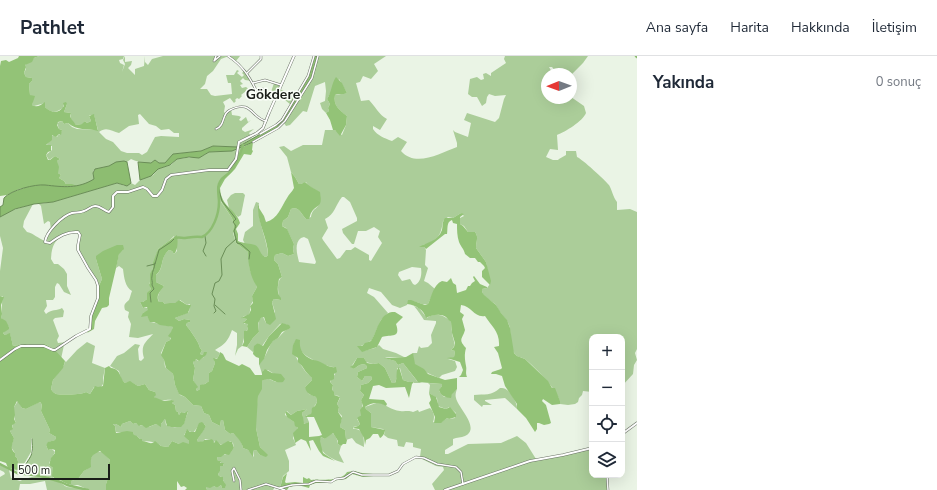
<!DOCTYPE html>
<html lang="tr">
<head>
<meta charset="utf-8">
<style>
  :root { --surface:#fff; --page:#f2f2f3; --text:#1f2937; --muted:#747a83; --line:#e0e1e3 }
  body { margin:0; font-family:"Nunito Sans",sans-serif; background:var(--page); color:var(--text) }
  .controls { position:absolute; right:12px; bottom:12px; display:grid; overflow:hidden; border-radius:8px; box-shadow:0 4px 16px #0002 }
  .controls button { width:36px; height:36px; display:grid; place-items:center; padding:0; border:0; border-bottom:1px solid var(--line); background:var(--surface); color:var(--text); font:20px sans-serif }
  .compass { position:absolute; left:541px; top:12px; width:36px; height:36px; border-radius:50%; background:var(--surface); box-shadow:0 4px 16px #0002; rotate:269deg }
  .scale { position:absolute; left:12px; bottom:10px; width:98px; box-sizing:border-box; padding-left:4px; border:2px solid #1a1e19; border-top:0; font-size:11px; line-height:14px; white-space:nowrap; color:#1a1e19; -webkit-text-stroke:3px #fbfff9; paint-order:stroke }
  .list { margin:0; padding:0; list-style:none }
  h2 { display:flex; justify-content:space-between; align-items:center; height:52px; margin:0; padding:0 16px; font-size:17px }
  h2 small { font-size:13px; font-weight:400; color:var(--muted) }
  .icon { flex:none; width:22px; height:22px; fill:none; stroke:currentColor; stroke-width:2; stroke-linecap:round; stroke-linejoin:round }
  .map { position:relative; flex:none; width:637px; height:434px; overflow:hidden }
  header { display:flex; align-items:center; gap:24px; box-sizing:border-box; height:56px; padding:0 20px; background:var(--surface); border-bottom:1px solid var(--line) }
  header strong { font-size:19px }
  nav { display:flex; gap:22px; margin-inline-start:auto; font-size:14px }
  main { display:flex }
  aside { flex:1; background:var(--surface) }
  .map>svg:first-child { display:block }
  .green { fill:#abcd99; fill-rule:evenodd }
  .forest { fill:#93c377 }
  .water { fill:#8dbd71; stroke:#6a8d57 }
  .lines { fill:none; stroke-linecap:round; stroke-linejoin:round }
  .stream { stroke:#6a8d57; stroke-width:1 }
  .river { stroke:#8dbd71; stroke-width:2.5 }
  .minor-casing { stroke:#697164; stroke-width:2.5 }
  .tertiary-casing { stroke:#697164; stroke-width:3 }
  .minor { stroke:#fff; stroke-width:1.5 }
  .tertiary { stroke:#fff; stroke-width:2 }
  .labels { text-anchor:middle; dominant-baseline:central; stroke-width:3; stroke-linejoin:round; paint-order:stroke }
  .quarter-label { font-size:14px; font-weight:bold; fill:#1a1e19; stroke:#fbfff9 }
</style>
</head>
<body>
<header>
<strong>Pathlet</strong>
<nav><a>Ana sayfa</a><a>Harita</a><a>Hakkında</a><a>İletişim</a></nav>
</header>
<main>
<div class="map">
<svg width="637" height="434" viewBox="0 0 637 434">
  <rect width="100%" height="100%" fill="#eaf4e5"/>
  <!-- green -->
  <g class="green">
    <path d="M39 0H124L123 3 119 4 120 7 124 9 122 16 125 8 123 4 125 0V6L132 5 131 9 128 12 135 19V13L144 10 145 0V6L148 9 152 3 163 0H240L236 5 229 0 221 3 213 15 207 20 205 28 200 33H207L211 39 215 40 232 38 231 27H228L226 19H234L237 14 239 15 237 17 242 21 244 19 242 17 245 14 252 25 245 24 243 22 240 25 243 28 240 29 242 32 246 31 250 34 249 35H246L241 39 242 40 239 43 237 42 235 44 236 45 234 47 230 42 223 46 225 50 224 56 225 57 231 53 232 59 239 60 241 61 239 64 241 65 246 61 248 66 251 64 242 72V74L245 76 254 73 249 77 252 82 238 91 213 90 201 95 173 98 166 107H159L155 104C150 110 138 106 131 103L127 106C120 104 116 108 109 110 104 112 98 111 93 115L94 123C90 126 82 131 76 130 72 129 71 128 67 129L64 125 59 122 61 119 58 117 57 105 60 103 55 100 49 104 46 99 52 94V90H46L52 82 51 81 53 79 57 81 59 78 60 79 62 74 59 73 57 67 62 65 64 68 68 67 72 71 77 73 98 74 94 59H90L89 60 91 65 87 67 85 65 83 68 76 69 71 64V57L64 56 67 48H64L63 52C55 57 51 57 45 51V47L34 50 32 49 33 43 30 39 29 28 32 25V22L26 21 24 17 26 13 25 9 34 2ZM140 58 149 68 156 70 161 74 169 73 174 77H179V81L161 80 155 81 147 96 142 99 139 97H127L121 95 113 86 106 83 99 76C106 70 112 75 119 77L129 70 139 68 138 59Z"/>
    <path d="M318 0H386L374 8 378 15 371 23 363 20 360 26 356 27 361 45 369 44C375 50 379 59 387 63L380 74 373 70V73C378 80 384 82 392 85L398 81 407 86 401 95C416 112 440 97 457 91V87L453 74 455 76 468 81 471 67 464 64 467 57 495 66 499 62 504 43 506 39 495 40 489 38 487 41 486 47 482 50 477 41H472L468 38 470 23 477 21 481 24 484 23 483 18 486 17 491 20V17L506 7 504 3 505 0H588L583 7 571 19 557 17 552 11H549L553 18H547V42H571V41L584 50 586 57C583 65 565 76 557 79L558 94 550 93 546 101 553 104H558L559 103 566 99V95H576L577 101C582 103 605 124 609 129 612 134 613 141 617 146V154L630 153 637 156V293L635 297 637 304 634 309 633 318 622 330V281H592V336L583 335 582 339 579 342 578 346 575 348 568 349 560 348C561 337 535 311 525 303 522 301 518 302 515 298 510 293 511 281 510 274 510 267 504 261 500 256 498 254 497 250 495 248 490 243 481 241 482 233L487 232 490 228 486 206 476 192C476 185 479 181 475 176H468L464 170 460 168V162L464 160 461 157 453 162 448 161 443 165C441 179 438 185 423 189L426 194 425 209 428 212 424 225 428 227 435 233 428 248C421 250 415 243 408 246L407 249 400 252 392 249 381 236 369 232 367 237 374 241 388 257 381 264 372 284 361 290 363 295 375 292 379 289 383 293 396 297 404 301C398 302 389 300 385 302L395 305 398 309 403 307 417 325 422 327H414V326H409L403 324 400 312H397V321L395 327H392L385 312 379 307 373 308 366 306 364 302H357L351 311 354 313C358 310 361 307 366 309L367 312 358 316 357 321 362 325 365 320H371L372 323 368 327 361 329 360 335 364 339 361 344C364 349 361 354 361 359L357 363 360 368 358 370 353 371V373C364 372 364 382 364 391L356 387 352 382 346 384 345 374 340 371 342 360 338 356 339 351 337 348 340 342 339 340 334 339 332 335 333 329 330 326 335 318 336 311C329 312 307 302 303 297 299 293 299 289 295 286 289 295 300 307 305 315 307 318 310 319 312 322V324L305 331 309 338 316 341 317 346 312 354 311 359H306L309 366 305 368 303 367V361L302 357 307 353 297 355 291 359 287 355 285 356V359L294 366 298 373 296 375 293 382 296 389 285 394 289 405V415L283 420 280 432 275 431 273 434H207L206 431 214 430 217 432 221 429 222 432H225C226 428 223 424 221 420H219L218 418 220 414V410H223L224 407 221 408 220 405H218L217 401 230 397 234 392 233 387 230 385 222 389 215 385 213 387V385L205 383 204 385 198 387 197 384 206 370 204 368 199 369 193 377 187 374 184 379 189 385V388H179L172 385 168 391 161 390C158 386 147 385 142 385V383H140L137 380H134L133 376H116L115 370 113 368H116L121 371 122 368 130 365 133 368 136 367 140 370 142 369 149 371 156 368 161 370V368L165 363 166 369C172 372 178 372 183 369L188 356 183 357 181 356 179 359 178 356 176 355 175 349 172 347 173 345 172 344C165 343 162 347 154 341L155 336 149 334 145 328 138 330 131 326 125 327 121 323 119 315 110 310 117 300 124 297 135 288 140 289 138 293 139 304 141 305 144 302C140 289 146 286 153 278L138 282 129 281 131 268 128 261 129 256 125 254C123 248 126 247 129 244 130 242 131 237 132 235 125 231 124 221 123 213L119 210 116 212 119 197 123 194 96 203 102 223 98 232V227L78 194 80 182 78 176C60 179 52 183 51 203L54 208H58L64 213 67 218V230L71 239 64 236 59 228 57 227 55 231V241L53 244H46L47 250 44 255 46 258C51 253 57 255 62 252L64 255 63 261 55 262 53 264 59 280 57 284 58 287 67 286 64 289 61 303 54 293 45 288 34 290 25 288 13 290 10 278 5 279 3 277 9 271 1 262C3 254 1 248 3 240H0V215L3 192 0 180V161L10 155 33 148 24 165 23 171 27 176C35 178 37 182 45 185L46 182 51 174 50 166 48 165 44 168 41 150 39 148 53 146 117 127 125 130 131 127 135 129 140 124 153 119 158 113 171 109 177 103 203 100 209 96 230 95 243 91C240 100 236 111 229 118 225 121 222 122 219 127L221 146 232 162 234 169 233 177 236 187 248 196 250 214 257 231 252 240 253 245 250 250C250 255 251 260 244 260L242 262 247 263 244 266V268L247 267 248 268 247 270 248 274H246L242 290 238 293 235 300 237 289V277L232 274C228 285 225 288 215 294L220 297 217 303 216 302 214 304 215 307 212 315 209 317V325L205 328 200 330V333L197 335 196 333 197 331 193 324 195 312 193 306 196 303 198 305 204 301 203 299 200 298 202 294 200 292C199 286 190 274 186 269L187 267 190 266V264L184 263 179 265 175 262 189 256 190 248 187 249 180 244 174 248H165L163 246H159C156 240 160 235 164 230L156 226V219C165 212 159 202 169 194L172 195 174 198 177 195 176 184 174 180 169 185 158 193 150 223V226L149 228 151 233 148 237 147 243 143 246H140L143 252H148V255L143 257 144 260H147L151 266 173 271 170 284 166 286 161 297 164 304 165 311 173 318 175 329 180 339 185 341 193 349 201 350 204 357 209 359 212 366 220 370 221 364H223L225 374 230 378 233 377C238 381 242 385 243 392L248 394 254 401 253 395 256 394 260 399 267 400V399L260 391 256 372V358L258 338 261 333 262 325 265 323H269L276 326 274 318 268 314H264L262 318 259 308C266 302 267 294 272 286 274 283 277 283 279 281 283 277 285 273 291 272 289 269 284 267 280 268L269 280 262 290 258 287 253 296 247 291 253 282 259 276C259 270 256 264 263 261L266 267 275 256 272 246 274 243 280 244C278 237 276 225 282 221L278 208 274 204 275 199 282 197 288 200 294 198 293 193 294 188 286 172 282 170 283 165 288 161 291 153C299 150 301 158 306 163L311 161C313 149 321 156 320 137 316 134 308 130 306 126L301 128H299L295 121 291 116 287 101 279 91 284 90 291 95 303 89H322L325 74H335L342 79 346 69 347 60C339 54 333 49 335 39L347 37 339 23 327 43 330 48 328 52 329 55 326 57 322 53 320 47 325 45 326 35 325 26 315 30 307 56 303 55 290 69 286 70 284 67 312 22ZM342 141H344L350 146 357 162V165L342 173 343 177 352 188H354L358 175H366L374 171 380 175 378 181 382 187 371 205 369 204V199L355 191 351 194H346L340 202 337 203 323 184 322 182 328 172 325 163C335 158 335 150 342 141ZM301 182 304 181 308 183 315 203 316 206 315 208 299 206C297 198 294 187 301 182ZM412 211 421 212C422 218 421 226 415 229L413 228 410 223 402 225 398 219 399 216Z"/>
    <polygon points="274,27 281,29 280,33 296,40 291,49 285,44 270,39"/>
    <polygon points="235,137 243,137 245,139 241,159 238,161 229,152 227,144 231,139"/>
    <path d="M256 146 259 147C256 163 267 182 268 199L266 201 261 199C257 188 255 190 245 188L243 184 245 176 253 170V154Z"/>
    <path d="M414 250 419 252 427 262C435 256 445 259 451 266 452 269 451 272 452 276 452 283 458 289 451 294L455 295 454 301 448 303 455 305 457 311 455 315 442 319 439 322C434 320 416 312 414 307 413 304 413 300 413 297H417L419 290 421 292 428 291 432 287 431 279 436 267V265L424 264C421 259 418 255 414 250Z"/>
    <path d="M87 286 95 290 92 307 105 312 103 322V328L101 331H94L90 338 86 336C81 339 61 339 56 338 54 337 52 335 51 333L53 324 64 309 65 305 66 306 77 294Z"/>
    <path d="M428 327 442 328V330L439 335 444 341 451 340 452 337 457 333C456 336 455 339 456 342 458 352 481 372 465 380 461 382 457 381 453 383V389L445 394V398H448L468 388 501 387 517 380 526 387 536 403 563 399 592 392V419H607L608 434H435L432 428 444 414 443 411 436 410 422 403 420 401 421 393 413 391V387L406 386 404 391 398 390 397 384 388 382 384 379 385 375 383 373 371 371V357L366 353 365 351 379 346C386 349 391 354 400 355 405 356 408 354 413 356L418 354 419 356 430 352C434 356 435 361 433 366 439 369 443 365 447 362L449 363 455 362 456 357 449 351 446 353 438 350 437 342 429 337 430 329Z"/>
    <path d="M500 332C503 332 504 332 507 334 511 336 518 348 517 353L505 342 485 344V345L492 349H483L482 351 474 344V339C484 338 492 340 500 332Z"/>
    <path d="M18 345 22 352 26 353 39 346 42 347 41 355 50 374 49 377 56 381 55 384 49 386 46 389 48 394 52 393 55 396 49 407V409L53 412V422L27 416 25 409 33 396 32 382 31 383V396L24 408 25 417 8 412 12 411 24 415 19 409 17 402 15 400V397L11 391 14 382 10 375 13 372 12 368 16 367C14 363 14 355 14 351Z"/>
    <path d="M332 377C335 378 338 385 338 388L341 390 339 397 344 407C333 404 314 395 321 381L325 383Z"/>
    <polygon points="95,396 102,396 110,404 108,410 109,419 106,428 106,434 89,434 78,429 69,429 71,428 71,425 78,423 84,415 87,413 91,402"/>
    <path d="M0 409 9 414 11 422 20 425C37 418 42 420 59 426 62 427 64 430 67 431 73 432 79 431 86 434H47L45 425 30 428H20L19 434H0V421L5 418 4 416 0 414Z"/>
  </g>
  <!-- forest -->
  <g class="forest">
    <path d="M19 0H39L34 2 32 6 25 9 26 11 24 17 26 21 32 22V25L29 28 30 39 35 40 32 49C37 52 41 49 45 46V51C51 57 59 58 64 50L63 47 66 46 67 48 64 56 71 57C69 63 73 64 76 69L82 68 85 65 87 67 91 65 89 60 94 58 98 75C87 72 77 75 68 67L64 68 62 65 58 66 57 69 59 73 62 74 61 79 59 78 56 81 52 79V84L46 89H51V95L48 96 46 99 48 104H50L55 100 60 103 57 105 59 111 58 117 61 119 59 122 64 125 66 128H72L77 130 61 131 41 129 19 133 7 139 0 140V10L1 5 6 4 9 6 18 2Z"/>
    <path d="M336 21 342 27 347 37C343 39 338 37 335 39 333 49 339 54 347 60L346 69 340 80 335 74H333L330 64 326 57 329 55 328 52 330 48 327 43C332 36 331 28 336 21Z"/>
    <path d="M253 86 252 94 253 95 251 99 244 98 235 113 225 123 220 132C221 152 236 152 240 167L236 173 238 178V185C244 188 250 187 255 189 261 192 259 199 266 201L268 199C268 182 257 167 258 150L259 149V152L264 160 266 166C278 163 281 151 287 142 289 138 292 136 294 132L291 116 295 121 299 128H301L305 126C309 130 315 133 320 136 323 153 317 147 311 157 310 159 310 161 309 163H306C301 158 299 150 291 153L288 161 283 165 282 170 287 173 294 188 293 193 294 198 288 200 282 197 275 199 274 204 278 208 282 221 279 223C278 229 276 237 281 242V244L274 243 272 246 276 263 270 269 266 267 264 261 261 262 258 267 259 276 253 282 247 291 242 290 244 286V275L248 274 247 270 248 268 243 267 247 263 241 262 249 258 251 254 250 250 253 247 252 240 257 231C250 220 248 208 248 196L236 187 233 175 234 169 232 162 222 147 219 141 218 131 221 122 229 117 235 109 243 91Z"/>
    <path d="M461 157 464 158 460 161V168L463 170 468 176H475C479 181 476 185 476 192L486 206 491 225 490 229 482 221V215L485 212 484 210 480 206H478L475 202H470L465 198C464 193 461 191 459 186 457 180 457 174 457 168L453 167 452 164C446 166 448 173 447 178H445L426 193 424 191H419C428 186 438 185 442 174 443 170 442 166 445 162H453Z"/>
    <path d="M177 179C178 185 178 194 174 198L172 195 169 194C159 203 165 211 156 219V226L164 230C161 235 155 239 159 246H163L165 248 170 247H175L179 244 187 249H191L188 257 175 262 179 265 184 263 190 264V266L187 267 186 269C190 274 199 286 200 292L202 294 200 298 203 299 204 296H207L206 299 199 305 196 303 195 305 193 306 195 312 193 324 198 331 196 333 197 335 200 333V329L205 328 209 325V317L212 315 215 307 213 302 217 303 220 297V296L223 298 226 304 239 310 242 308 250 312 255 319H262V316L265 313 272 317 281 318 285 323 283 326C272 328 272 319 262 325V333L258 340 256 372 260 391 268 399 266 401 260 399 256 394 253 395V401L248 394 243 392C242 386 237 381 233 377L230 378 225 374 223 364H221L220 370 212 366 209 359 204 357 201 350 193 349 185 341 179 338 175 329 173 318 166 312 164 304 161 299 166 286 170 284 171 282 168 280 171 276 173 271 160 269 154 266H150L147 260 141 261 143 257 148 254 147 251 143 252 140 246H143L147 243V237L151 233 149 229 150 226V218L153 212V207L158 193Z"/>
    <polygon points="117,189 123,189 124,193 119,198 117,208 109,242 109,249 107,251 102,252 95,265 94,273 87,277 90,273 91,263 97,244 98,232 102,223 96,203 96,200 103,195"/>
    <path d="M474 220 480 228 487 231V232L482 233V236L484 239 496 249 501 257 507 264 510 272 514 297 517 300 525 303 548 325 552 332H555L560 345V348L552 349 543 343 542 345 546 349 551 367 549 368 544 369 539 367H537V373L535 376 526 362 517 353V348L505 330 502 320 496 318H491L492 316 501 313 502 312 498 297 494 291 499 290C500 275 491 270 485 260 474 262 472 250 461 249L460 256 464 259 462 263 465 274C462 284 458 283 466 292 464 299 465 304 466 310 467 314 465 316 467 321H459L461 319 463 314 460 306 447 302 454 301 455 295 451 294 454 291 455 287 452 277 451 266C449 265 448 263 446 261 441 257 431 259 426 262 424 254 416 249 407 248L408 244H411L425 249 428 248C432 240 433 229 442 225L447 226 451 222 453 227 456 229 457 237 466 234 468 230H470L472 227 475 225 473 221Z"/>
    <path d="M0 240 4 241 1 249 2 258 1 262 6 265 9 271V273L3 277 5 279 10 277 13 290 25 288 34 290 45 288 54 293 65 305 63 312 53 324 51 333C52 335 54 337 56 338 61 339 81 339 86 336L90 338 95 330 98 331 103 330 105 312 109 310 111 312C121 313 119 321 125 327L130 325 138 330 145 328 149 334 155 336 156 339 154 341 164 345 172 344 174 345 172 347 175 349 176 355 178 356 179 359 181 356 184 357 188 355 184 368 181 371H171L167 370 165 363 161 368V371L156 368 146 372 142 369 139 370 136 367 133 368 130 365 122 368 121 371 116 368H113L115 370 116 377 127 375 133 376 134 379 137 380 140 383H142V385C147 385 151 390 155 385L161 390 168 391 172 385 179 388 183 386 189 388V385L184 380 187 373 190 376H195L199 367 202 366 206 370C204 375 200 379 197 384L198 386 204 385V384H210L211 383 213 384 214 387 216 384 221 389 228 385 232 386 234 392 229 399 225 398 221 401H217L218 405H221L220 407H224L223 410H220V415L218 418 219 420 223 421V424L226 429 225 432H222L221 429 217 432 214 430 210 432 206 431 207 434H185L187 432 184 430 181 431 177 425V434H106V428L109 419 108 410 110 404 100 395C92 399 90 400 91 411L84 415 78 423 71 425V428C65 429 62 423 54 422L52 420 53 412 49 409 51 402 55 397V394L52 393 48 394 46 389 48 386 55 384 56 381 49 377 50 374 41 355 42 348 40 346 26 353 22 352 17 345 14 351 15 359 14 363 16 367 12 369 13 373 10 375 14 382C13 388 9 392 15 397V400L17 402 19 409 24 415 22 416 13 412H8L6 407 0 405Z"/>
    <path d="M392 256H395L403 261 396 268C401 283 391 278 382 281L377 291 362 296 357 290H362L365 287 371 285C377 276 379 258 392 256Z"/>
    <polygon points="282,267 289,269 291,272 282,276 278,282 273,285 267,294 264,303 259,309 259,302 256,301 253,298 254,290 258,287 263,290 269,280"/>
    <path d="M296 283 300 284C299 292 302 298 309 302 312 304 316 304 318 305 325 308 329 312 336 311L337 316 334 318V323L330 325V326L333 329 332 334 334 336V339L340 341 337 348 339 351 338 356 342 362 340 371 345 374 346 383 347 384 346 388H343L341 390 338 388V385L333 377 325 383 321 381 320 385 323 397 335 405 323 400 319 395 313 384 309 385 311 395 306 385 301 383 295 387 293 377 298 372 295 370 294 366 287 361 285 356 286 355 291 359 297 355 307 353 302 357 303 361 304 368 309 366V381L319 380 322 379 314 361H306L305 360 311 358 312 352 315 350 317 346 316 341C310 339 306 337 305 331L312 324V322L306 316 302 310 298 306V302L292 298 293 289Z"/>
    <path d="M413 297 415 308 424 313 428 318 445 324 457 322V333L452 338 451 342C446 342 440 339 439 334L442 330V328L418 326 403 307 398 309 395 305 384 302 406 301Z"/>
    <path d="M357 302H364L367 307 373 308 379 307 385 312 392 327H395C398 322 395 314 399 311L403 324 409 326H414L412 328 409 342 405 331 386 332 379 329 373 330 369 343 384 344 387 348 386 350C379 346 372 346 365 351L366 353 371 357V371L385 374C385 376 383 381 380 382L378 378H373L370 382 366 384 365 389 364 382 359 373 352 372 358 370 360 368 357 362 361 359 360 354 363 350 361 344 364 339 360 335 361 329 368 327 372 323 371 320H365L362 325 357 321 358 316 367 312 366 309C361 307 358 310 354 313L350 311 353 309Z"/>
    <polygon points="429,337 436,341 439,351 446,353 450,351 456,358 456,361 449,363 447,362 441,367 434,367 435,361 429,347 431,344"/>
    <path d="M354 415 362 417 384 419 363 421 352 418 346 423 337 424 330 427H316L310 429 309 432 298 429 289 431 287 434 280 432 283 421 287 417 285 426 286 427 295 426 303 427V421L307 423 309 422 311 424C322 423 341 426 347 416Z"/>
  </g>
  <!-- water -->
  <g class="water">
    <polygon points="314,0 318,0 312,22 282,69 253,86 232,95 209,96 199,102 189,101 177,103 170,109 158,113 151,120 140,124 138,106 151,107 155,104 159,107 165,107 173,98 201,95 213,90 238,91 276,69 280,66 308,20"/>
    <path d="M124 105 127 106 131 127 127 130 117 127 53 146 34 148 15 153 0 161V151L3 149 4 142C11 134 35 128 45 129 63 131 78 133 94 123L93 117 95 113 109 110 116 106Z"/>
  </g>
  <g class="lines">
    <!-- stream -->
    <g class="stream">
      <polyline points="205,180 206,187 203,195 206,200"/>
      <polyline points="236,183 237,187 241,188 250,196 249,203"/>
      <polyline points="147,210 155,208 159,194 171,186 175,182"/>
      <path d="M151 246 150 237 154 233 152 229C153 225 151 224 152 220 152 215 155 212 155 207"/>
      <polyline points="215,249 225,258"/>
      <polyline points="214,257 216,255 214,250 215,243 212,238 215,227 219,225 222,219 221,203 226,192 236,183 234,175 236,170 233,166 236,163 222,145 218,131"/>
      <path d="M28 419C19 410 31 405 32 396 33 392 32 387 32 383"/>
    </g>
    <!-- river -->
    <g class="river">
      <polyline points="636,0 637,1"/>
      <path d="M175 182C179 181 181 182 185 182 192 181 195 180 202 181 213 176 219 158 219 146 219 140 217 134 219 128 221 121 227 120 231 115 237 107 240 99 243 89"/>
      <polyline points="0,408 17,417 41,420 61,426 67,429 88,434"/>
    </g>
    <defs>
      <g id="minor">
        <polyline points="216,0 214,5 220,0"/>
        <path d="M228 0C242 9 249 20 256 34L263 33 276 42"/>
        <polyline points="247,17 261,3 261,0"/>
        <polyline points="253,27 265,24 281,29"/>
        <path d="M216 73C226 69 221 58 230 54 252 43 251 62 266 65"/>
        <polyline points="260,78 276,69 282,64 308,20 314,0"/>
        <polyline points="253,86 278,72 285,65 312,22 318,0"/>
        <polyline points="607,419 608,434"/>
        <polyline points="234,425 232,415 234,412 240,424 241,434"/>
        <polyline points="280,432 292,429 309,428 316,425 331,426 336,423 344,422 353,416 362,419 389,419 398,415 403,408 416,401 424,402 437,408 456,411 461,416 463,428"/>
        <polyline points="248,434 266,428 285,434"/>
      </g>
      <g id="tertiary">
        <path d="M0 304 15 293 21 290H44L53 294H55L76 280 90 273 91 260 98 242V230L96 224 88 212 78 194V189L80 179 78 176C67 175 58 181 50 187L45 186C46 176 62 160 72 157 76 156 80 157 84 155 88 154 91 150 95 150 101 150 104 155 109 156L113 151V140L117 136H128L143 131 147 133 153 140H157L162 134 166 123 171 119 209 114H228L236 103 239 86 257 77 263 72 269 57 294 0"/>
        <polyline points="622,378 637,367"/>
        <polyline points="445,434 530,405 563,399 592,392"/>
      </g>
    </defs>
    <!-- minor casing -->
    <use href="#minor" class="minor-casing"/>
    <!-- tertiary casing -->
    <use href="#tertiary" class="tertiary-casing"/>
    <!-- minor -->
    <use href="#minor" class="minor"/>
    <!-- tertiary -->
    <use href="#tertiary" class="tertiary"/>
  </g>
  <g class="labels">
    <!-- quarter labels -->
    <g class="quarter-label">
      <text x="273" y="38">Gökdere</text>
    </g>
  </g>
</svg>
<div class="controls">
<button>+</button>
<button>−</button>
<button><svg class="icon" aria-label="locate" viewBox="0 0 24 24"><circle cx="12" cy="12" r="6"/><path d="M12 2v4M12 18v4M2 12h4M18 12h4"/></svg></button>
<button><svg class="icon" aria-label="layers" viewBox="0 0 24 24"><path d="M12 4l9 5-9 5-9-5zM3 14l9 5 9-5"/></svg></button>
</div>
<svg class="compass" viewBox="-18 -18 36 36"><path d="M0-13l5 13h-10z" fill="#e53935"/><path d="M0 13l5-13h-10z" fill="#747a83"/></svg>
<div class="scale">500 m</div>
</div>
<aside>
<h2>Yakında<small>0 sonuç</small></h2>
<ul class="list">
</ul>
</aside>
</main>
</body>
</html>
